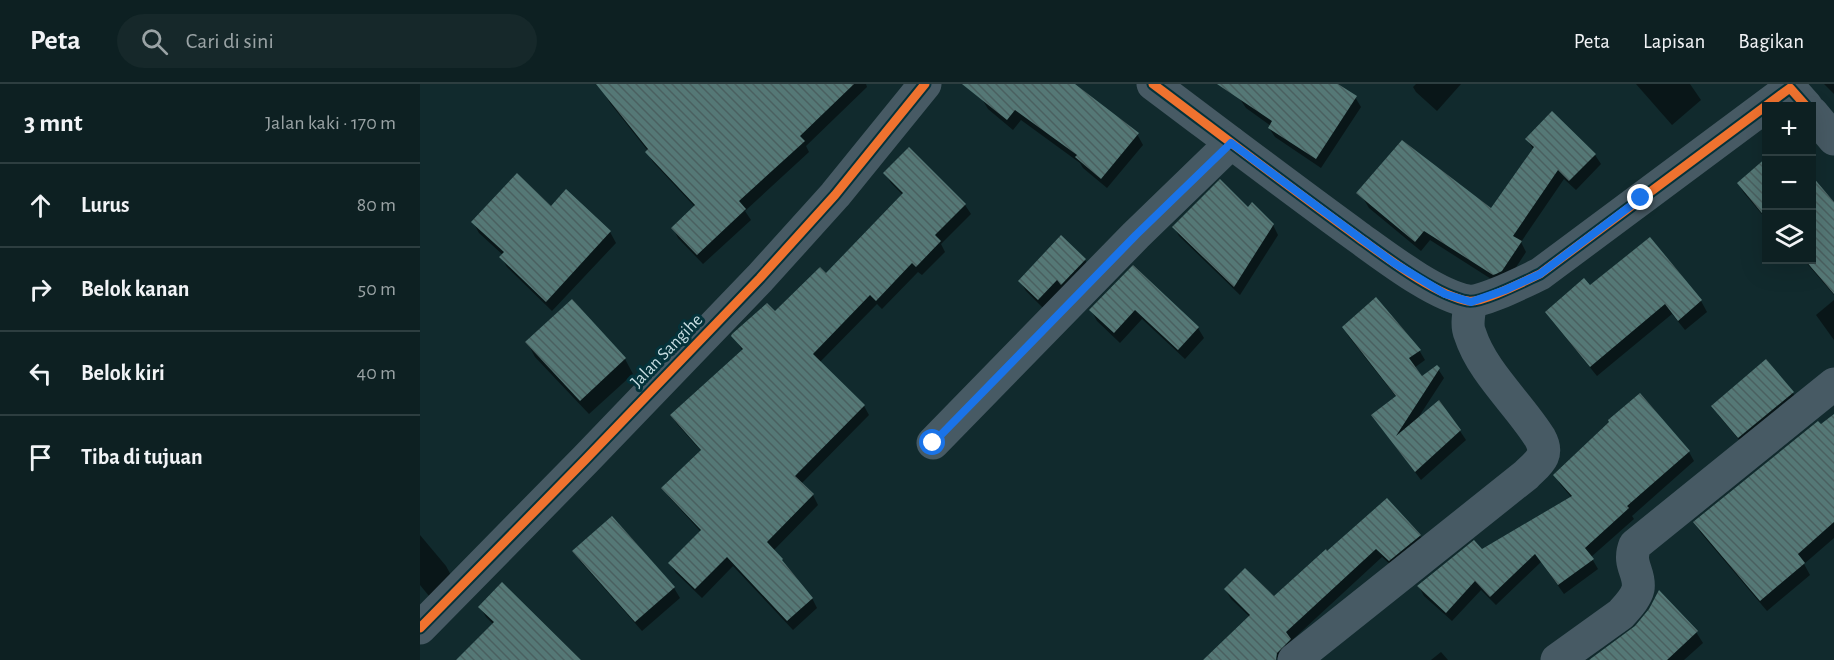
<!DOCTYPE html>
<html lang="id">
<head>
<meta charset="utf-8">
<style>
  :root { --surface:#0d2022; --page:#16282a; --text:#f1f3f6; --muted:#9aa3a5; --line:#2d3e40 }
  body { margin:0; font-family:"Alegreya Sans",sans-serif; background:var(--page); color:var(--text) }
  .controls { position:absolute; right:18px; top:18px; display:grid; overflow:hidden; border-radius:0px; box-shadow:0 6px 24px #0002 }
  .controls button { width:54px; height:54px; display:grid; place-items:center; padding:0; border:0; border-bottom:2px solid var(--line); background:var(--surface); color:var(--text); font:30px sans-serif }
  .stop { position:absolute; width:18px; height:18px; margin:-14px; border:4px solid #1a73e8; border-radius:50%; background:#fff }
  .stop.end { background:#1a73e8; border-color:#fff; box-shadow:0 2px 6px #0008 }
  .list { margin:0; padding:0; list-style:none }
  h2 { display:flex; justify-content:space-between; align-items:center; height:78px; margin:0; padding:0 24px; font-size:26px }
  h2 small { font-size:20px; font-weight:400; color:var(--muted) }
  .list li { display:grid; grid-template-columns:39px 1fr auto; gap:18px; align-items:center; box-sizing:border-box; height:84px; padding:0 24px; border-top:2px solid var(--line) }
  .list b { display:block; font-size:22px; white-space:nowrap }
  .list em { font-size:20px; font-style:normal; color:var(--muted) }
  .icon { flex:none; width:33px; height:33px; fill:none; stroke:currentColor; stroke-width:2; stroke-linecap:round; stroke-linejoin:round }
  .map { position:relative; flex:none; width:1414px; height:576px; overflow:hidden }
  header { display:flex; align-items:center; gap:36px; box-sizing:border-box; height:84px; padding:0 30px; background:var(--surface); border-bottom:2px solid var(--line) }
  header strong { font-size:28px }
  nav { display:flex; gap:33px; margin-inline-start:auto; font-size:21px }
  .search { width:420px; height:54px; background:var(--page); display:flex; align-items:center; gap:15px; box-sizing:border-box; padding:0 21px; border-radius:33px; color:var(--muted); font-size:22px }
  main { display:flex }
  aside { flex:1; background:var(--surface) }
  .map>svg:first-child { display:block }
  .shadow { fill:#0007 }
  .building { fill:url(#building-back-hatch) }
  .lines { fill:none; stroke-linecap:round; stroke-linejoin:round }
  .minor { stroke:#475a64; stroke-width:33 }
  .cycleway-casing { stroke:#04323a; stroke-width:13 }
  .cycleway { stroke:#ef722f; stroke-width:9 }
  .route { stroke:#1a73e8; stroke-width:8 }
  .labels { text-anchor:middle; dominant-baseline:central; stroke-width:6; stroke-linejoin:round; paint-order:stroke }
  .street-label { font-size:18px; fill:#c7dde2; stroke:#04323a }
</style>
</head>
<body>
<header>
<strong>Peta</strong>
<div class="search"><svg class="icon" aria-label="search" viewBox="0 0 24 24"><circle cx="10" cy="10" r="6"/><path d="M15 15l6 6"/></svg>Cari di sini</div>
<nav><a>Peta</a><a>Lapisan</a><a>Bagikan</a></nav>
</header>
<main>
<aside>
<h2>3 mnt<small>Jalan kaki · 170 m</small></h2>
<ul class="list">
<li><svg class="icon" aria-label="ahead" viewBox="0 0 24 24"><path d="M12 20V5M6 11l6-6 6 6"/></svg><div><b>Lurus</b></div><em>80 m</em></li>
<li><svg class="icon" aria-label="right" viewBox="0 0 24 24"><path d="M7 20v-9h11M14 6l5 5-5 5"/></svg><div><b>Belok kanan</b></div><em>50 m</em></li>
<li><svg class="icon" aria-label="left" viewBox="0 0 24 24"><path d="M17 20v-9H6M10 6l-5 5 5 5"/></svg><div><b>Belok kiri</b></div><em>40 m</em></li>
<li><svg class="icon" aria-label="arrive" viewBox="0 0 24 24"><path d="M6 21V4h12l-3 4 3 4H6"/></svg><div><b>Tiba di tujuan</b></div></li>
</ul>
</aside>
<div class="map">
<svg width="1414" height="576" viewBox="0 0 1414 576">
  <defs>
    <pattern id="building-back-hatch" width="6" height="6" patternUnits="userSpaceOnUse" patternTransform="scale(1.5)"><rect width="6" height="6" fill="#557876"/><path d="M-1 5l2 2M0 0l6 6M5-1l2 2" fill="none" stroke="#4a6060"/></pattern>
  </defs>
  <rect width="100%" height="100%" fill="#112a2d"/>
  <!-- shadow -->
  <g class="shadow">
    <polygon points="195,0 446,0 447,3 386,62 389,68 325,127 331,136 283,180 258,154 253,144 275,123 233,78 227,68 228,67 190,19 184,9"/>
    <polygon points="574,0 652,0 717,50 723,61 687,104 663,84 660,79 601,36 593,46 568,25 562,15"/>
    <polygon points="821,0 915,0 935,13 941,23 901,84 855,53 849,44 851,42 826,24 820,15"/>
    <polygon points="996,0 1041,0 1017,27 996,8 993,3"/>
    <polygon points="1216,0 1270,0 1281,16 1252,41"/>
    <polygon points="1404,0 1414,0 1414,10"/>
    <polygon points="1107,55 1175,71 1181,80 1156,106 1144,95 1101,158 1106,168 1087,197 1079,200 1010,156 1001,167 949,124 943,114 1071,126 1113,65"/>
    <polygon points="1346,75 1346,135 1324,109 1318,99"/>
    <polygon points="465,89 545,121 551,130 521,160 525,168 502,191 498,188 462,225 457,220 400,278 444,322 449,331 381,400 393,411 398,421 353,467 392,514 397,524 373,546 313,482 282,514 256,489 250,480 281,448 249,413 243,404 282,368 257,340 251,331 323,267 313,252 355,229 406,191 483,111 471,99"/>
    <polygon points="1392,95 1414,121 1414,211 1384,176 1392,176"/>
    <polygon points="131,124 190,148 196,159 132,227 87,183 81,173 83,171 59,149 53,138"/>
    <polygon points="828,125 853,141 858,151 820,211 759,152 754,143"/>
    <polygon points="641,153 665,176 671,186 625,226 606,207 600,197"/>
    <polygon points="1229,155 1281,217 1287,228 1265,246 1252,230 1177,292 1133,238 1127,228 1170,203"/>
    <polygon points="713,183 778,244 784,254 765,275 722,235 700,259 677,237 671,226"/>
    <polygon points="1414,216 1414,256 1396,231"/>
    <polygon points="152,217 205,275 213,290 169,330 115,273 107,258"/>
    <polygon points="924,244 999,266 1005,276 994,284 1002,295 1018,285 1024,294 998,334 1040,347 1046,356 1001,396 953,332 977,314 929,253"/>
    <polygon points="1345,277 1373,309 1379,320 1325,363 1299,332 1293,322"/>
    <polygon points="1414,332 1414,454 1384,480 1390,491 1347,527 1281,449 1275,439"/>
    <polygon points="1269,368 1274,377 1212,432 1214,435 1171,473 1178,485 1144,510 1121,478 1076,521 1061,506 1032,537 1004,512 999,503 1152,414 1140,400 1135,391"/>
    <polygon points="0,451 26,482 32,493 9,512 0,501"/>
    <polygon points="1000,452 1005,461 975,485 962,473 870,558 871,560 855,576 785,576 830,533 811,515 805,505 854,514 907,469"/>
    <polygon points="154,467 254,504 260,514 222,547 160,477"/>
    <polygon points="60,523 159,576 38,576 74,541 66,533"/>
    <polygon points="1276,548 1283,559 1264,576 1171,576"/>
    <polygon points="1021,568 1028,576 1011,576"/>
  </g>
  <!-- building -->
  <g class="building">
    <polygon points="176,0 434,0 380,52 385,57 319,117 326,125 277,171 251,144 275,121 225,68 228,65"/>
    <polygon points="542,0 655,0 719,49 681,95 655,73 657,71 595,26 587,36"/>
    <polygon points="797,0 918,0 937,12 896,75 848,44 852,37"/>
    <polygon points="1132,27 1176,70 1149,97 1138,86 1093,152 1102,157 1082,187 1076,190 1073,191 1004,147 995,158 936,109 982,56 1071,124 1114,63 1105,55"/>
    <polygon points="489,63 546,120 515,151 521,157 496,183 492,179 456,217 450,211 393,270 445,321 375,392 394,410 347,458 363,475 362,476 393,514 367,537 307,473 275,505 248,479 281,446 241,404 281,366 250,331 323,265 311,252 312,250 347,219 355,227 400,183 406,189 483,109 463,89"/>
    <polygon points="1347,73 1347,134 1346,134 1317,99"/>
    <polygon points="97,89 131,122 146,105 191,147 126,218 79,173 84,168 51,138"/>
    <polygon points="1392,92 1414,118 1414,210 1385,176 1392,176"/>
    <polygon points="800,95 828,123 832,118 854,140 814,203 752,143"/>
    <polygon points="641,151 666,175 641,201 637,196 618,216 598,197"/>
    <polygon points="1230,153 1282,216 1258,237 1245,220 1170,283 1125,228 1164,194 1170,201"/>
    <polygon points="713,181 779,243 758,266 715,226 694,249 669,226"/>
    <polygon points="956,213 1001,266 989,274 1002,292 1017,281 1020,284 976,352 1019,316 1041,346 995,388 951,331 976,312 922,243"/>
    <polygon points="152,215 206,274 160,317 105,258"/>
    <polygon points="1346,275 1374,308 1318,354 1291,322"/>
    <polygon points="1220,309 1270,367 1207,422 1209,424 1165,464 1174,475 1138,501 1115,470 1070,513 1055,497 1026,529 997,502 1054,456 1062,465 1152,412 1133,391 1189,338 1188,336"/>
    <polygon points="1414,330 1414,438 1378,470 1385,479 1340,517 1273,438 1398,337 1401,340"/>
    <polygon points="967,414 1001,451 969,477 956,465 866,548 871,555 857,569 856,576 783,576 830,531 804,505 825,484 854,512 906,465 907,467"/>
    <polygon points="192,432 255,503 215,538 152,467"/>
    <polygon points="82,498 161,576 36,576 74,538 58,523"/>
    <polygon points="1239,506 1278,547 1247,576 1169,576 1215,542 1229,525"/>
  </g>
  <g class="lines">
    <!-- minor -->
    <g class="minor">
      <path d="M733 0C801 51 869 103 938 153 966 173 1015 211 1048 217 1060 220 1107 196 1120 190L1370 4 1386 22"/>
      <polyline points="1392,29 1414,55"/>
      <polyline points="513,359 716,151 811,59"/>
      <polyline points="0,544 166,375 340,194 415,111 505,0"/>
      <path d="M874 576 1106 391C1118 379 1130 372 1120 354 1099 320 1062 288 1050 250 1046 241 1049 228 1051 218"/>
      <path d="M1137 576 1201 530C1207 523 1216 514 1218 505 1221 489 1207 481 1215 461L1414 300"/>
    </g>
    <defs>
      <g id="cycleway">
        <path d="M733 0C801 51 869 103 938 153 966 173 1015 211 1048 217 1060 220 1107 196 1120 190L1370 4 1386 22"/>
        <polyline points="0,544 166,375 340,194 415,111 505,0"/>
      </g>
    </defs>
    <!-- cycleway casing -->
    <use href="#cycleway" class="cycleway-casing"/>
    <!-- cycleway -->
    <use href="#cycleway" class="cycleway"/>
  </g>
  <g class="lines">
    <!-- route -->
    <polyline class="route" points="513,359 716,151 811,59 974,179 1025,210 1051,218 1085,206 1120,190 1221,114"/>
  </g>
  <g class="labels">
    <!-- street labels -->
    <g class="street-label">
      <text transform="translate(247 267) rotate(-46)">Jalan Sangihe</text>
    </g>
  </g>
</svg>
<div class="controls">
<button>+</button>
<button>−</button>
<button><svg class="icon" aria-label="layers" viewBox="0 0 24 24"><path d="M12 4l9 5-9 5-9-5zM3 14l9 5 9-5"/></svg></button>
</div>
<div class="stop" style="left:513px;top:359px"></div>
<div class="stop end" style="left:1221px;top:114px"></div>
</div>
</main>
</body>
</html>
